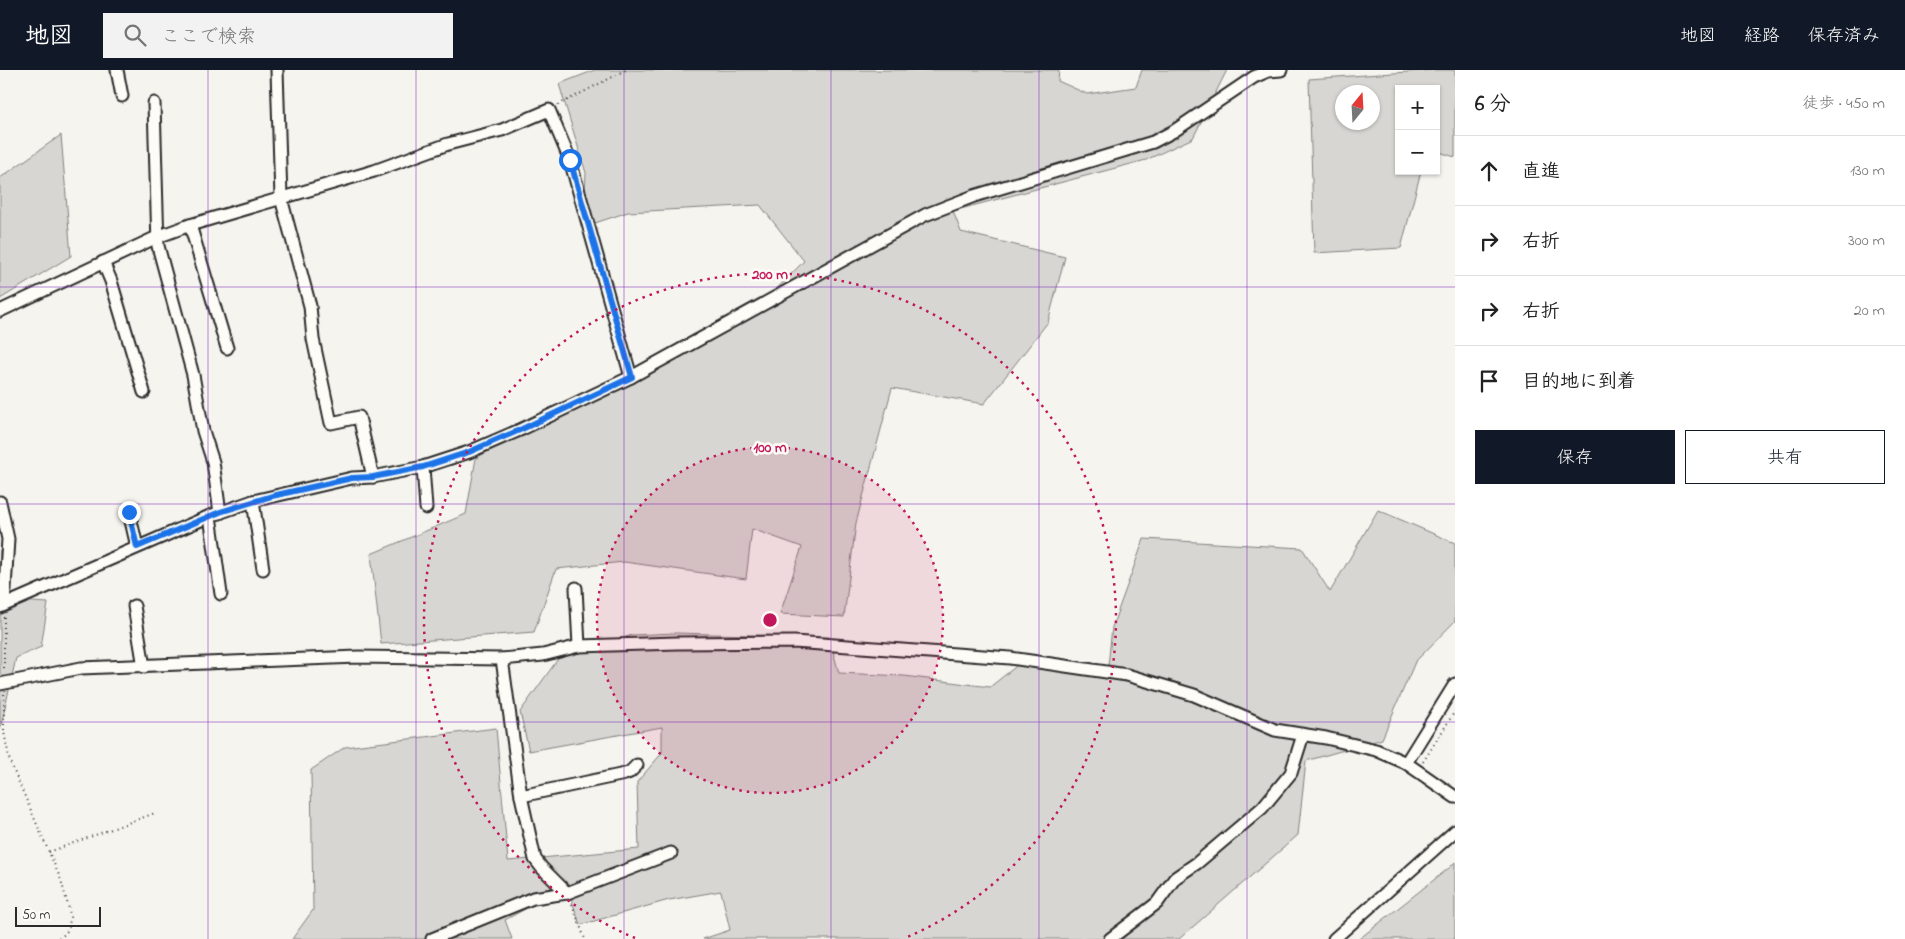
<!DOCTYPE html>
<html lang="ja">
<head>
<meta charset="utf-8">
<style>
  :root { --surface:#fff; --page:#f2f2f2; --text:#222; --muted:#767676; --line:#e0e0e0; --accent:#111827 }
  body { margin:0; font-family:"Indie Flower","Klee One",sans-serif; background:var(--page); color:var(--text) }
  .controls { position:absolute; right:15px; top:15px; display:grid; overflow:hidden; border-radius:0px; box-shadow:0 1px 4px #0004 }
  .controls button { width:45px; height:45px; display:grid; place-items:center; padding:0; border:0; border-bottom:1px solid var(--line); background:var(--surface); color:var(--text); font:25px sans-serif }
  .compass { position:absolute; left:1335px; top:15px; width:45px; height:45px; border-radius:50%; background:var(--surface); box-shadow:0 1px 4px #0004; rotate:18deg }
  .scale { position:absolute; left:15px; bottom:12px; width:86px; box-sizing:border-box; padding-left:5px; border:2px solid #2b2b2b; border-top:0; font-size:14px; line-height:18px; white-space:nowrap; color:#2b2b2b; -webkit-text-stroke:4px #fdfcf7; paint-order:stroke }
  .stop { position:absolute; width:15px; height:15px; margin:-11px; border:4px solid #1a73e8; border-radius:50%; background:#fff }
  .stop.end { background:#1a73e8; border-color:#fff; box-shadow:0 1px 5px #0008 }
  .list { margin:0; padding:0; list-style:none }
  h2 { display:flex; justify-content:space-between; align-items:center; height:65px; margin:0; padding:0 20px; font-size:21px }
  h2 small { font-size:16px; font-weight:400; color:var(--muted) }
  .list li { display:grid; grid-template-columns:32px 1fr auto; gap:15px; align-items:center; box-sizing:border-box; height:70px; padding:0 20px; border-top:1px solid var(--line) }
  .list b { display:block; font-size:19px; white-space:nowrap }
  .list em { font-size:16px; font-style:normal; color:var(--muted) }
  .actions { display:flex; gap:10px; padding:15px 20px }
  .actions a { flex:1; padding:11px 0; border:1px solid var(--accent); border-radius:0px; text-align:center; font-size:18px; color:var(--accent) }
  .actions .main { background:var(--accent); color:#fff }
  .icon { flex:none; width:28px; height:28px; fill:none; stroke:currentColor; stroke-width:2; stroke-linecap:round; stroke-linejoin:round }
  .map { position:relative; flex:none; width:1455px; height:869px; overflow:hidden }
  header { display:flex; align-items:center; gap:30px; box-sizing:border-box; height:70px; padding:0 25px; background:var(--accent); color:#fff }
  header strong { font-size:24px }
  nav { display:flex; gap:28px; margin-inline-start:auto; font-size:18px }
  .search { width:350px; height:45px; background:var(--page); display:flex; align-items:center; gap:12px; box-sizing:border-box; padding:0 18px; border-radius:0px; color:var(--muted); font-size:19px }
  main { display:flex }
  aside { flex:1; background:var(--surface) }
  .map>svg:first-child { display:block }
  .green { fill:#d7d6d2; stroke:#81807e; fill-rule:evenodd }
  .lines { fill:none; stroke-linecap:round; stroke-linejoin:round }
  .minor-casing { stroke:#2b2b2b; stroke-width:15 }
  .path { stroke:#2b2b2b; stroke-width:2; stroke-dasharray:1 4; stroke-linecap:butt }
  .minor { stroke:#fdfcf7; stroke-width:11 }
  .route { stroke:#1a73e8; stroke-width:6 }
  .grid { fill:none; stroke:#7b2cbf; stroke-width:1; stroke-opacity:0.55 }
  .ring { fill:none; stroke:#c2185b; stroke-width:2.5; stroke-dasharray:2.5 5 }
  .centre { fill:#c2185b; stroke:#fdfcf7; stroke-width:2.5 }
  .ring-label { font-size:15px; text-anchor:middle; font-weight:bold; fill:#c2185b; stroke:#fdfcf7; stroke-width:5; stroke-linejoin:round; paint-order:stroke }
</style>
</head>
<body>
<header>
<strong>地図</strong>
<div class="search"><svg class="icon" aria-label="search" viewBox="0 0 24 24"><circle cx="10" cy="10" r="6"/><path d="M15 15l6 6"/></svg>ここで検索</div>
<nav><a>地図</a><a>経路</a><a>保存済み</a></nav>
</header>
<main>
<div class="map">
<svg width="1455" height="869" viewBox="0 0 1455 869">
  <rect width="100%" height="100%" fill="#f5f4ef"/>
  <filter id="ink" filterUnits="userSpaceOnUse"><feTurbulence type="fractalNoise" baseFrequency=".02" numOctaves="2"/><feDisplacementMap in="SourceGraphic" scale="10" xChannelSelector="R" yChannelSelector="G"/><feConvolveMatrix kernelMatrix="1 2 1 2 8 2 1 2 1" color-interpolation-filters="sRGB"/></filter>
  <g filter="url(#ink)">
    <!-- green -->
    <g class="green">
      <polygon points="595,0 1059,0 1058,11 1087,24 1136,17 1142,0 1227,0 1193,68 1146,90 953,141 961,162 1065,187 1048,252 984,334 892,318 856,453 844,547 780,544 802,477 752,459 746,509 624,492 556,499 534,562 381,574 371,484 466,444 476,388 597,322 744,252 804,191 760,135 628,142 583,157 586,103 559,14"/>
      <path d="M1435 0H1455V87L1436 81V19H1399V101H1421L1401 178 1314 183 1309 9ZM1372 22V52H1342V22Z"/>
      <polygon points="61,65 71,186 0,229 0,108"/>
      <polygon points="1378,440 1455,473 1455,551 1415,592 1382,669 1306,691 1298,765 1179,869 703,869 730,860 721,821 669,830 580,855 567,816 505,850 512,869 292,869 313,840 311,700 345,677 496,658 508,791 639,779 637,712 662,683 662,657 529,681 520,642 558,589 632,565 675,563 829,567 839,603 904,606 990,617 1030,585 1107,606 1112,557 1144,469 1302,478 1330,522"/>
      <polygon points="0,480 1,530 48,533 41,577 16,588 0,660"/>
      <polygon points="1455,792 1455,869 1359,869 1449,798"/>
    </g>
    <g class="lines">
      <defs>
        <g id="minor">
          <polyline points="117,0 122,26"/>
          <polyline points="277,0 281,128 310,236 313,269 331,353 359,347 373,407"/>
          <polyline points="154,33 158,176 193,305 203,361 213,392 220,443"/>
          <polyline points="190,155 227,278"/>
          <polyline points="103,192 111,211 144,322"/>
          <polyline points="0,241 157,167 190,155 374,101 448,74 502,60 549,40 570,90 631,307"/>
          <polyline points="423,397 426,438"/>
          <polyline points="253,431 263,499"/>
          <polyline points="0,432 8,469 4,535"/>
          <polyline points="129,442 137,477"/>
          <polyline points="210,446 221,524"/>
          <polyline points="576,518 579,576"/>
          <polyline points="134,536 144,597"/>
          <polyline points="0,537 210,446 253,431 352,408 373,407 423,397 469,382 522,359 631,307 925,145 974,126 1153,72 1174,61 1254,7 1268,1 1281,0"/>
          <polyline points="502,589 521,726 535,789 542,798 567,823"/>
          <polyline points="0,614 81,598 358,587 502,589 543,585 579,576 677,573 794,572 1010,588 1127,605 1194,625 1275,660 1326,668 1376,680 1406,693 1455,727"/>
          <polyline points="1406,693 1455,614"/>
          <polyline points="521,726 625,704 630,702 637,695"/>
          <polyline points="432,869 533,828 567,823 671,783"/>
          <polyline points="1110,869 1157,833 1175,808 1197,793 1262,738 1291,703 1303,665"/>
          <polyline points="1334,869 1455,761"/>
        </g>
      </defs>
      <!-- minor casing -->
      <use href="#minor" class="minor-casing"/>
      <!-- path -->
      <g class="path">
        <polyline points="558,35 626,0"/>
        <polyline points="4,547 4,602"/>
        <polyline points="4,624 4,662 10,692 61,810 69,839 70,847 69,858 65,864 57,869"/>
        <polyline points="1423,692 1455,641"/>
        <polyline points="49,782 155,743"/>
        <polyline points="572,834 585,869"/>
      </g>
      <!-- minor -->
      <use href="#minor" class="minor"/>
    </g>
  </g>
  <g class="lines" filter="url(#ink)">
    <!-- route -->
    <polyline class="route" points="129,442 137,477 220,442 272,426 352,408 373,407 423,397 469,382 522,359 632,307 570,90"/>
  </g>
  <!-- grid -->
  <path class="grid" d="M208 0V869M416 0V869M624 0V869M831 0V869M1039 0V869M1247 0V869M0 217H1455M0 434H1455M0 652H1455"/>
  <!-- distance rings -->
  <circle cx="770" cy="550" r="173" fill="#c2185b" fill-opacity=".12"/>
  <g class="ring">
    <circle cx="770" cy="550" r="173"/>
    <path d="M635 868A346 346 0 1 1 905 868"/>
  </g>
  <circle cx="770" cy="550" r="8" class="centre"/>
  <g class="ring-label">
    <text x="770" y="209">200 m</text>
    <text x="770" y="382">100 m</text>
  </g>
</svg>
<div class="controls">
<button>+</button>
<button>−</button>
</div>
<svg class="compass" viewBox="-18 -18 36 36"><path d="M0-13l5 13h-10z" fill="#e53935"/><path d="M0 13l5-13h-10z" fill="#767676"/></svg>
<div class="scale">50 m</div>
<div class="stop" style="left:570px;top:90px"></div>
<div class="stop end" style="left:129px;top:442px"></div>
</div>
<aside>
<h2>6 分<small>徒歩 · 450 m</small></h2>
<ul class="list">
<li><svg class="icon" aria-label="ahead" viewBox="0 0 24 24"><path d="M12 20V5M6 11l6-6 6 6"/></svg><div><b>直進</b></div><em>130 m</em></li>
<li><svg class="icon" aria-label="right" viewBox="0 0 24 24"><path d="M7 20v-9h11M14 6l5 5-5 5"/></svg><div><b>右折</b></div><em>300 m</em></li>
<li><svg class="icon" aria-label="right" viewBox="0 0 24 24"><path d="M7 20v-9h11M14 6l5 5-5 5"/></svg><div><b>右折</b></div><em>20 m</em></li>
<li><svg class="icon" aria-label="arrive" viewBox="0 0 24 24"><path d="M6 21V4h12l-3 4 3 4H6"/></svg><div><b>目的地に到着</b></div></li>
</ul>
<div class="actions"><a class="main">保存</a><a>共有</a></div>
</aside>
</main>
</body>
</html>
